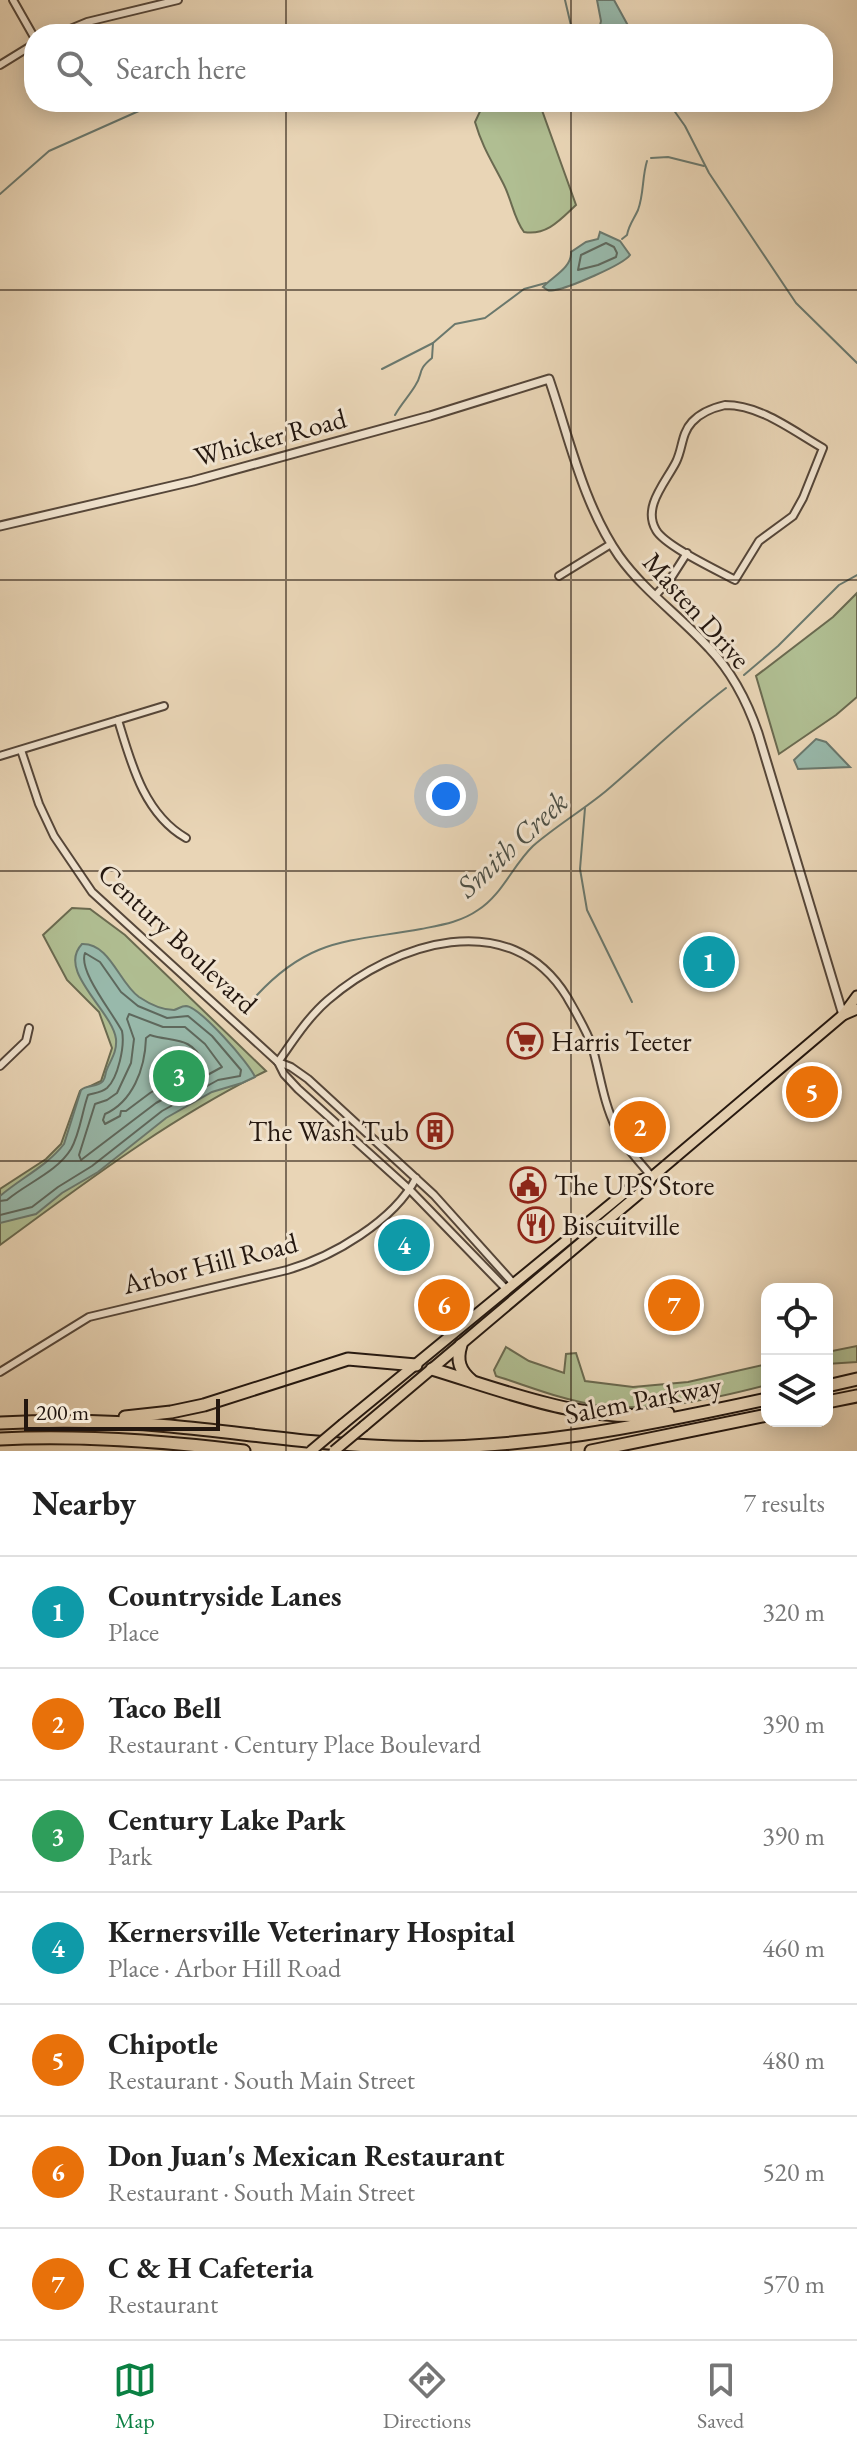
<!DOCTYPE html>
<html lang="en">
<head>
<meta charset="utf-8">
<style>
  :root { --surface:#fff; --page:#f2f2f2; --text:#222; --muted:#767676; --line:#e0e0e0; --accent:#0b8043 }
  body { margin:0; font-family:"EB Garamond",serif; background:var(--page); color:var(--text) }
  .controls { position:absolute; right:24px; bottom:24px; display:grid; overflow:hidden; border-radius:16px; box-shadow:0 4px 20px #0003 }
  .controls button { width:72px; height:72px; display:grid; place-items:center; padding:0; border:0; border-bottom:2px solid var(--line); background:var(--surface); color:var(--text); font:40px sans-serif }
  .scale { position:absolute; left:24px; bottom:20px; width:196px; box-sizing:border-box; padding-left:8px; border:4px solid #24170f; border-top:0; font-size:22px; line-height:28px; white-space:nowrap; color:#24170f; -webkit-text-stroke:6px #f1e4d0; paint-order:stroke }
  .you { position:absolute; left:446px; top:796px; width:28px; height:28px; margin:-20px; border:6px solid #fff; border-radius:50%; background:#1a73e8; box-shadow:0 0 0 12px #1a73e833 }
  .badge { display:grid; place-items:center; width:52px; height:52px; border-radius:50%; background:var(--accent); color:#fff; font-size:26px; font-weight:700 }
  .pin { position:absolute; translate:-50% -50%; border:4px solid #fff; box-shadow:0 2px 8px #0006 }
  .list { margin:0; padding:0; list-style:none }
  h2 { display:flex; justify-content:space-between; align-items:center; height:104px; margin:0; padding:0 32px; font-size:34px }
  h2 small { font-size:26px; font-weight:400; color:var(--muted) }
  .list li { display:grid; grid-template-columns:52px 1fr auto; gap:24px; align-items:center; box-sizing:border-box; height:112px; padding:0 32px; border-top:2px solid var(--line) }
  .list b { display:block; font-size:30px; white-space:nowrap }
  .list p { margin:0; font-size:26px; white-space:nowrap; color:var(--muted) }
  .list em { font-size:26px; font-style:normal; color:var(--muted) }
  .icon { flex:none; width:44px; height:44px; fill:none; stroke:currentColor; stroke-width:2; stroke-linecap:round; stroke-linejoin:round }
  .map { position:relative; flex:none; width:857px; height:1451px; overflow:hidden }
  .search { position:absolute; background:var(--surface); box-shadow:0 4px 20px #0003; left:24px; right:24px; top:24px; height:88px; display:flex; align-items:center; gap:20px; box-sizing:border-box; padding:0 28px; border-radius:32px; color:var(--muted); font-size:30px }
  .sheet { height:888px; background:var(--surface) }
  nav { display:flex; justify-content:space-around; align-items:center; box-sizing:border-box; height:112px; border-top:2px solid var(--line); background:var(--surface); font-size:22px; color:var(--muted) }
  nav a { display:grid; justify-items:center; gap:4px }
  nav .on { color:var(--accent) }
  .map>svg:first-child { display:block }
  .green { fill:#b0be92; stroke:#6a6a50; stroke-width:2 }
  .water { fill:#98b9ab; stroke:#6a786d; stroke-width:2 }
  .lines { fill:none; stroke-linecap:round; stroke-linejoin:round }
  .shore { stroke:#5e685d; stroke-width:2 }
  .stream { stroke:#6a786d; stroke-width:2 }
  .minor-casing { stroke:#554639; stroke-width:10 }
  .tertiary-casing { stroke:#554639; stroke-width:11 }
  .primary-casing { stroke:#24170f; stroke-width:13 }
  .motorway-casing { stroke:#24170f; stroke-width:15 }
  .minor { stroke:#f1e4d0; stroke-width:6 }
  .tertiary { stroke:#f1e4d0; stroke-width:7 }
  .primary { stroke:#e9d5b6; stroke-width:9 }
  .motorway { stroke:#e9d5b6; stroke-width:11 }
  .primary-bridge-casing { stroke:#24170f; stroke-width:13; stroke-linecap:butt }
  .primary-bridge { stroke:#e9d5b6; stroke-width:9 }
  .grid { fill:none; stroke:#24170f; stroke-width:2; stroke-opacity:0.55 }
  .labels { text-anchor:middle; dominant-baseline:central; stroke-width:6; stroke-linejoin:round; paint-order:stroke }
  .street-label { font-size:28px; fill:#24170f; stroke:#f1e4d0 }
  .poi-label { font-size:28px; fill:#24170f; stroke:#f1e4d0; text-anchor:start }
  .water-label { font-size:30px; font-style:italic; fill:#4d5046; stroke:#f1e4d0 }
</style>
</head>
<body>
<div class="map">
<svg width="857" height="1451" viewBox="0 0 857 1451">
  <rect width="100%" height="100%" fill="#e9d5b6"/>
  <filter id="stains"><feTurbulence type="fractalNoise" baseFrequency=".0025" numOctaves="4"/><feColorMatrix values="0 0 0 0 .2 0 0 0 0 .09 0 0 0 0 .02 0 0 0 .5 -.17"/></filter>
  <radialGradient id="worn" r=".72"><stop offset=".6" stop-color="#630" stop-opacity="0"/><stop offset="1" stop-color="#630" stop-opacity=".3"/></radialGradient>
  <!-- green -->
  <g class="green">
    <path d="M491 102H539L576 205C561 219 547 236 524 232 514 219 512 201 504 185 492 161 483 149 475 122L483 105Z"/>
    <polygon points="857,593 857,697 836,715 779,754 756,676 833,617"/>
    <path d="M72 908 90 909 125 935 266 1071C170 1118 86 1182 0 1245V1189L46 1159 61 1144 80 1091 101 1081 112 1048 99 1012 67 980 43 935Z"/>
    <polygon points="857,1346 857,1362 827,1364 827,1352"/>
    <path d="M506 1347 529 1361 564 1373 566 1354 576 1353 585 1381 633 1387 688 1382 767 1364V1385C713 1399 652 1413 596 1405 562 1400 528 1386 496 1376L494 1370Z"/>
  </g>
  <!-- water -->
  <g class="water">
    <polygon points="597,0 614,0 631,31 623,34 598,34 601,21"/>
    <path d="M600 232 620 241 630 255C623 265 568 288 555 290 547 291 549 291 543 287 552 277 572 268 571 252L586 242 598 239Z"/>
    <polygon points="816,739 826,742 850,767 798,769 794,760"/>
    <path d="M82 944C110 943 119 983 139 997 148 1003 162 1010 174 1010 178 1009 181 1006 186 1006 200 1007 250 1064 255 1077L242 1083 212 1092 166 1118 98 1172 62 1193 36 1214 0 1223V1196C21 1178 47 1166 64 1144L81 1090C87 1084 98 1088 103 1081 106 1077 105 1073 107 1069 112 1058 117 1051 116 1039 112 1010 56 971 82 944Z"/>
  </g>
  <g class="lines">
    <!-- shore -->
    <g class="shore">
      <polygon points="606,243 614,247 617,253 616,257 598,265 578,270 581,255"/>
      <polygon points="129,1014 163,1027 185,1027 205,1044 222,1067 156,1103 81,1160 79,1155 95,1104 107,1100 117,1093 131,1063 134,1039 127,1019"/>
      <path d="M150 1035C171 1042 193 1036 202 1062L150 1093 126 1111H121L120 1116 105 1124 103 1120 105 1114C132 1102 145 1070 146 1038Z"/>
      <path d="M0 1201 7 1200C27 1183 57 1172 71 1149 80 1133 82 1112 88 1095 94 1093 101 1093 107 1088 118 1078 125 1046 122 1031 112 1012 78 971 85 953L100 962 121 992 138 1006 167 1018 188 1016 212 1036 241 1070 240 1076 218 1080 162 1111 92 1166 58 1187 32 1207 0 1215"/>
    </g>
    <!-- stream -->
    <g class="stream">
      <polyline points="565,0 573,34"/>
      <polyline points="668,102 685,126 709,173 796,303 857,363"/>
      <polyline points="651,158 668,157 704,166"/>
      <polyline points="0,194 49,151 159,102"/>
      <path d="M622 239 627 235C629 224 634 219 638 210 644 194 642 177 647 161"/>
      <polyline points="382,369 433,343"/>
      <path d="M395 415C401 404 409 396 415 386 424 373 416 371 432 358L433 343 455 324 485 318 524 289 546 283"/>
      <polyline points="744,675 778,646 839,585 857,575"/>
      <polyline points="585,808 580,869 587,910 632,1002"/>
      <path d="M257 995C311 937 349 942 421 929 441 925 461 922 478 910 502 895 513 865 533 846 556 826 583 810 606 791 646 757 684 720 726 688"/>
    </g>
    <defs>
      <g id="minor">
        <polyline points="13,0 34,37"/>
        <polyline points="58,34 87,22 178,0"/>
        <polyline points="0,65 34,44"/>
        <path d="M725 405C761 405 793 431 823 448L803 498 793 516 759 541 735 580C717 570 665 546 656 530 642 507 666 482 676 462 683 448 681 434 692 422 701 412 712 408 725 405Z"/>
        <polyline points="559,576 611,544"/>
        <polyline points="655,596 671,578 687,553"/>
        <path d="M118 720C131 763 144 814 186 838"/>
        <polyline points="21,750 39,804 54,836 92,892 278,1062 291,1067 308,1079 434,1195 514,1284"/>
        <polyline points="0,756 164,706"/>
        <path d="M278 1062C293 1041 308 1017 328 1000 394 943 510 904 567 997 576 1013 586 1029 592 1046 600 1073 603 1102 616 1128 624 1146 639 1161 652 1177"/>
        <polyline points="278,1062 284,1074 298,1089 410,1190 507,1290"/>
        <polyline points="0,1066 26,1041 29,1028"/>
        <path d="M0 1372 89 1317 287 1270C332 1257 394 1221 416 1178"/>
      </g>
      <path id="tertiary" d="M0 526 193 481 430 416 549 379C569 437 583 504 619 556 644 591 680 616 709 648 732 672 747 701 758 733L843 1015"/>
      <g id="primary">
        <polyline points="843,1015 857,996"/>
        <polyline points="343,1424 640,1180 652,1177"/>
        <polyline points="364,1426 646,1188 652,1177 843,1015 857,1009"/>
      </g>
      <g id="motorway">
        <path d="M461 1345C456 1361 460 1371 472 1381"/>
        <path d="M432 1369C508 1392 587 1425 668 1413"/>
        <polyline points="827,1386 857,1379"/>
        <polyline points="827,1402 857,1396"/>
        <polyline points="125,1417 171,1412 204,1405 348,1359 416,1365"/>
        <path d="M0 1423C57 1420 113 1421 170 1426 245 1433 319 1445 394 1447 521 1451 643 1426 767 1399"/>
        <path d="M0 1439C82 1435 163 1441 244 1451"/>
        <polyline points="591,1451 767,1415"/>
      </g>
    </defs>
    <!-- minor casing -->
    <use href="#minor" class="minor-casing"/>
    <!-- tertiary casing -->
    <use href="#tertiary" class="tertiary-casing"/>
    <!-- primary casing -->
    <use href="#primary" class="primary-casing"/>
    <!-- motorway casing -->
    <use href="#motorway" class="motorway-casing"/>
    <!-- minor -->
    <use href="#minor" class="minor"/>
    <!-- tertiary -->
    <use href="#tertiary" class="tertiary"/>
    <!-- primary -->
    <use href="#primary" class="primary"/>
    <!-- motorway -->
    <use href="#motorway" class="motorway"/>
    <defs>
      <g id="primary-bridge">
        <polyline points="311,1451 343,1424"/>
        <polyline points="334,1451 364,1426"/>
      </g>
    </defs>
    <!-- primary-bridge casing -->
    <use href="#primary-bridge" class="primary-bridge-casing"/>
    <!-- primary-bridge -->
    <use href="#primary-bridge" class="primary-bridge"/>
  </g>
  <!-- grid -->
  <path class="grid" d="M286 0V34M571 0V34M286 102V1451M571 102V1451M0 290H857M0 580H857M0 871H857M0 1161H857"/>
  <!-- icons -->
  <defs>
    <symbol id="supermarket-ring" viewBox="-11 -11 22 22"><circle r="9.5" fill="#f1e4d0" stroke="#8f2418" stroke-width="1.5"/><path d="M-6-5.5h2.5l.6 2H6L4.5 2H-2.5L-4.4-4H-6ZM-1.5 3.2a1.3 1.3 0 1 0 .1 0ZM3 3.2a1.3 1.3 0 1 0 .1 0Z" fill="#8f2418"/></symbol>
    <symbol id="building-ring" viewBox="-11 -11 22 22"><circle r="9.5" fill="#f1e4d0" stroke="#8f2418" stroke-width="1.5"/><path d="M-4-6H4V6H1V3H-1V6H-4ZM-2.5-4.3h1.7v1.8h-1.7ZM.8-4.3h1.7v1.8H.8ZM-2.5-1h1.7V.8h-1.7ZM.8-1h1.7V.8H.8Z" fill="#8f2418"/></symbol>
    <symbol id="civic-ring" viewBox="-11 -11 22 22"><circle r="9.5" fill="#f1e4d0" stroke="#8f2418" stroke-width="1.5"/><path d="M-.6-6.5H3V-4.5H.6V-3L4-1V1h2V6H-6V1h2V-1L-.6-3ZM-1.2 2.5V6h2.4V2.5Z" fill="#8f2418"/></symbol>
    <symbol id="restaurant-ring" viewBox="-11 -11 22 22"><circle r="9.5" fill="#f1e4d0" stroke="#8f2418" stroke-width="1.5"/><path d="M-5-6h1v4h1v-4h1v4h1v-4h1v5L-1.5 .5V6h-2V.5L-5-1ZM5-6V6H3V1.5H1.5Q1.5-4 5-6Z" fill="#8f2418"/></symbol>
  </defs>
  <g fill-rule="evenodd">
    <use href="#supermarket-ring" x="505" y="1021" width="40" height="40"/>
    <use href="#building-ring" x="415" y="1111" width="40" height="40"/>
    <use href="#civic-ring" x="508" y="1165" width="40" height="40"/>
    <use href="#restaurant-ring" x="516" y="1205" width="40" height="40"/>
  </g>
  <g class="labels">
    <!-- street labels -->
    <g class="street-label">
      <text transform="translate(270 437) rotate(-15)">Whicker Road</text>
      <text transform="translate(697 610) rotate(48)">Masten Drive</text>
      <text transform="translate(178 938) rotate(43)">Century Boulevard</text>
      <text transform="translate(210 1263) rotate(-14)">Arbor Hill Road</text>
      <text transform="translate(643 1399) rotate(-11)">Salem Parkway</text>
    </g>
    <!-- poi labels -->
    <g class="poi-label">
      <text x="551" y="1041">Harris Teeter</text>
      <text x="409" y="1131" text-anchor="end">The Wash Tub</text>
      <text x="554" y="1185">The UPS Store</text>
      <text x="562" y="1225">Biscuitville</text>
    </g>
    <!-- water labels -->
    <g class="water-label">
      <text transform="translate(512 844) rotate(-43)">Smith Creek</text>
    </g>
  </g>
  <rect width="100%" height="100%" filter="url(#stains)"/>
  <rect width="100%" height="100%" fill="url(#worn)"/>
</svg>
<div class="controls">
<button><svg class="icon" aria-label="locate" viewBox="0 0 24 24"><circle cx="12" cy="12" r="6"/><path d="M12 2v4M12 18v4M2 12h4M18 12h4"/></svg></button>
<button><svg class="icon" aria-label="layers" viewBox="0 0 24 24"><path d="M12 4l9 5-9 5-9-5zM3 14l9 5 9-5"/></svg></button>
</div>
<div class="scale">200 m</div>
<div class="you"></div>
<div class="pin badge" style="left:709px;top:962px;background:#0f9aa8">1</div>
<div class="pin badge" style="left:640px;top:1127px;background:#e8710a">2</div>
<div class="pin badge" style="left:179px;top:1076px;background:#2e9e5b">3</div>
<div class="pin badge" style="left:404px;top:1245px;background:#0f9aa8">4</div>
<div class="pin badge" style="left:812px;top:1092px;background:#e8710a">5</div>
<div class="pin badge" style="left:444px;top:1305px;background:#e8710a">6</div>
<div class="pin badge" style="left:674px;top:1305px;background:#e8710a">7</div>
<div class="search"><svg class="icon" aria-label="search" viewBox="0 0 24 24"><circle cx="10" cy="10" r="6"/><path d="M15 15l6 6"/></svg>Search here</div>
</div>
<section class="sheet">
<h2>Nearby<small>7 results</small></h2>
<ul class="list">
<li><span class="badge" style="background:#0f9aa8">1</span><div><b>Countryside Lanes</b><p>Place</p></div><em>320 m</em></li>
<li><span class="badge" style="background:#e8710a">2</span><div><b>Taco Bell</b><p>Restaurant · Century Place Boulevard</p></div><em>390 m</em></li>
<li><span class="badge" style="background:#2e9e5b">3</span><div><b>Century Lake Park</b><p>Park</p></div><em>390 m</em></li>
<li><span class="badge" style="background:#0f9aa8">4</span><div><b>Kernersville Veterinary Hospital</b><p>Place · Arbor Hill Road</p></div><em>460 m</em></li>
<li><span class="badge" style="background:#e8710a">5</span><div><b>Chipotle</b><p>Restaurant · South Main Street</p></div><em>480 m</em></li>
<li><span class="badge" style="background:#e8710a">6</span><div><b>Don Juan's Mexican Restaurant</b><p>Restaurant · South Main Street</p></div><em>520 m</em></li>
<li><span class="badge" style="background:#e8710a">7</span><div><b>C &amp; H Cafeteria</b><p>Restaurant</p></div><em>570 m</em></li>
</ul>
</section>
<nav>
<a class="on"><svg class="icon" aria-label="map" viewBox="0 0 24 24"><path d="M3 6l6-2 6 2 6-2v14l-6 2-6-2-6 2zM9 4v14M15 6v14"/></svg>Map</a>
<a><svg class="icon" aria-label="directions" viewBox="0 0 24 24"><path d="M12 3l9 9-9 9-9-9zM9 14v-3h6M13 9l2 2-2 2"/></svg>Directions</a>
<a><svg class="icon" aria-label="saved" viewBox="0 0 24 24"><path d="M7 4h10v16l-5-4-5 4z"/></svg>Saved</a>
</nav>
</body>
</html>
